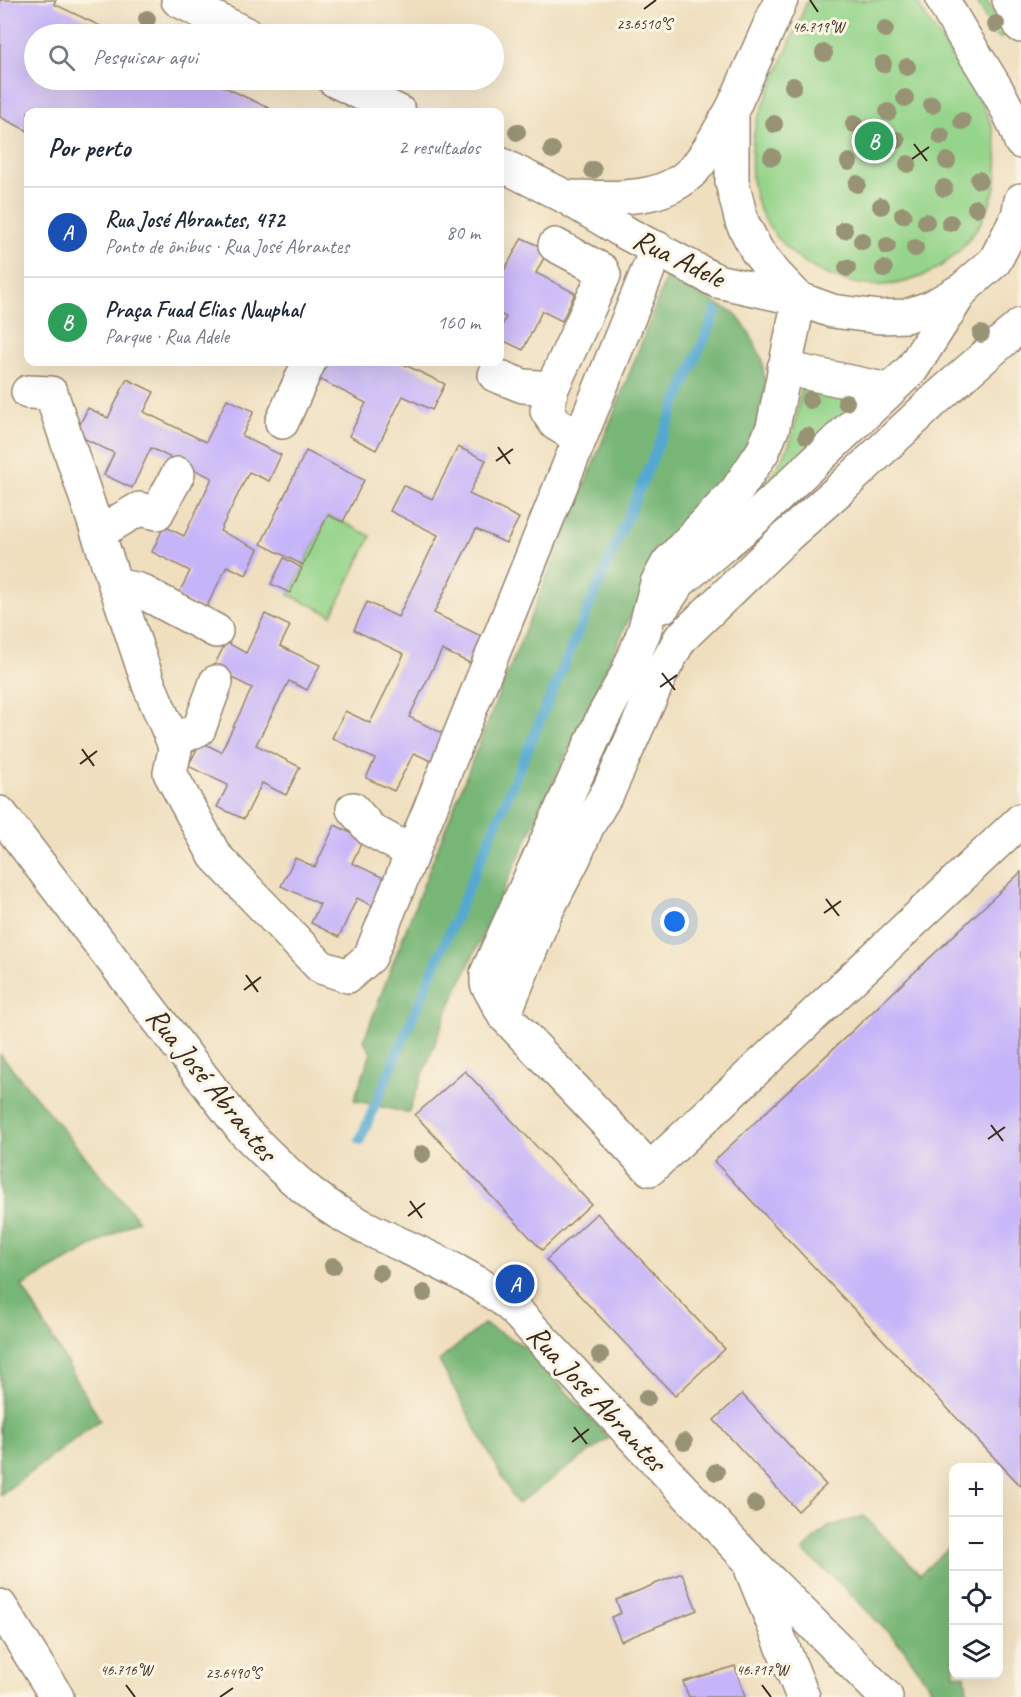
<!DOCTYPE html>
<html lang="pt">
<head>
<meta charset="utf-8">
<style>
  :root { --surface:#fff; --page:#f2f2f3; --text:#1f2937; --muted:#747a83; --line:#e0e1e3; --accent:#db2777 }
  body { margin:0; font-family:Caveat,sans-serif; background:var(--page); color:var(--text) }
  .controls { position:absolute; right:18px; bottom:18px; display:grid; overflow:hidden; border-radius:12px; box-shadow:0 6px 24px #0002 }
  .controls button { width:54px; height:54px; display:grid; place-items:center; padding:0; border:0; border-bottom:2px solid var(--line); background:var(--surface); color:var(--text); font:30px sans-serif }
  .you { position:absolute; left:675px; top:922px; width:21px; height:21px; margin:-15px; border:4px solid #fff; border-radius:50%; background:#1a73e8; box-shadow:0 0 0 9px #1a73e833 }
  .badge { display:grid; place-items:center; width:39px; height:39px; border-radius:50%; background:var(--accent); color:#fff; font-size:20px; font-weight:700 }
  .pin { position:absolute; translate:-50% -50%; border:3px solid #fff; box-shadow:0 2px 6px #0006 }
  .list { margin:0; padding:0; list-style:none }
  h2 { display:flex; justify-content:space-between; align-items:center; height:78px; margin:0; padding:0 24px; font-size:26px }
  h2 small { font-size:20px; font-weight:400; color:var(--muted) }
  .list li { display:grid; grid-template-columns:39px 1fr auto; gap:18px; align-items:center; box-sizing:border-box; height:90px; padding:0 24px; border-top:2px solid var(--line) }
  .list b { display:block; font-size:22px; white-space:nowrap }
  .list p { margin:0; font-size:20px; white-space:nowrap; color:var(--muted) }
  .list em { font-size:20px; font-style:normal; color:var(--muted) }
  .icon { flex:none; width:33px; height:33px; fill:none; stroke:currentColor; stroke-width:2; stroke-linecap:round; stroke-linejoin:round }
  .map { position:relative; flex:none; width:1021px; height:1697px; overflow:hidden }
  .search { position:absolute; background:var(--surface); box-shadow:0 6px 24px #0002; left:24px; top:24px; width:480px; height:66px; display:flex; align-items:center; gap:15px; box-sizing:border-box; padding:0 21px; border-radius:33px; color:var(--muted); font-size:22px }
  .panel { position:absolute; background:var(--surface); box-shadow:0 6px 24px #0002; left:24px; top:108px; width:480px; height:258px; border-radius:12px }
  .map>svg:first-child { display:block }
  .green { fill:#95d48b; stroke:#687f54; stroke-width:1.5 }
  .forest { fill:#78b677; stroke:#5a704a; stroke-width:1.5 }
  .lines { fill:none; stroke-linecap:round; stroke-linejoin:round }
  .stream { stroke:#55a8d1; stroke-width:10 }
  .building { fill:#c6b4f9 }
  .minor-casing { stroke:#95846e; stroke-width:36 }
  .highway-casing { stroke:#95846e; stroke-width:36 }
  .minor { stroke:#fff; stroke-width:33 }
  .highway { stroke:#fff; stroke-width:33 }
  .tree { fill:#999375 }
  .ticks { fill:none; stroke:#3b2a1e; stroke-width:2 }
  .labels { text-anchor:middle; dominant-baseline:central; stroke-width:6; stroke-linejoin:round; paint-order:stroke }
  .street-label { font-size:30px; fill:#3b2a1e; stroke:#fcf5e5 }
  .ticks-label { font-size:15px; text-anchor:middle; fill:#3b2a1e; stroke:#fcf5e5; stroke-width:6; stroke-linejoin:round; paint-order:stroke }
</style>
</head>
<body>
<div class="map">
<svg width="1021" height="1697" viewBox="0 0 1021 1697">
  <rect width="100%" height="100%" fill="#fcf5e5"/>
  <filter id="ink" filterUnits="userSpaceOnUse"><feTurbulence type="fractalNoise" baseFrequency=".0167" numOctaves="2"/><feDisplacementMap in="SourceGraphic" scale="12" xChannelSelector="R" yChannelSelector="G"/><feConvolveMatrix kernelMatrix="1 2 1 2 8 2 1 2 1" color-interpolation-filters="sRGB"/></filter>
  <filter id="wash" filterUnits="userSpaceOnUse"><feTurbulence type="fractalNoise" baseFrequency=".008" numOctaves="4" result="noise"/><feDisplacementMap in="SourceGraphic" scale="24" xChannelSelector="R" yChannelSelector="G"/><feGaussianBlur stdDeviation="1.35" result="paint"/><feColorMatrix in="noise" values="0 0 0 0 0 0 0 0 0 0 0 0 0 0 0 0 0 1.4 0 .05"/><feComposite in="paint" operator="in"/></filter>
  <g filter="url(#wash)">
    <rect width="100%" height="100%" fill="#efdfbf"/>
    <!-- green -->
    <g class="green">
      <path d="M808 0H916C939 45 984 88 995 138 1002 170 994 207 974 232 963 248 948 263 931 272 870 304 794 275 763 216 748 188 750 153 756 123Z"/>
      <polygon points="976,0 986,0 1005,31 1001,38 996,36"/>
      <path d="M801 388 861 398 755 498 753 495C790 457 794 439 801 388Z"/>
      <polygon points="328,515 371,536 332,615 289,595"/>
    </g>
    <!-- forest -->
    <g class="forest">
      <path d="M666 277 735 313 750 334 762 359 765 383V394L754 438 730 477 662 548 447 1012 408 1113 354 1100 371 1053 364 1040C421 887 482 735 544 584 586 482 628 381 666 277Z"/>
      <polygon points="0,1054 138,1220 22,1286 100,1420 0,1495"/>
      <polygon points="484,1324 524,1346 609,1438 517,1504 439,1361"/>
      <polygon points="864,1516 920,1574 953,1544 954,1674 965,1675 968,1697 937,1697 904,1649 845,1588 803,1551 828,1527"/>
    </g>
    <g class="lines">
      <!-- stream -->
      <polyline class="stream" points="360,1140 716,311"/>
    </g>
    <g id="blocks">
      <!-- building -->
      <g class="building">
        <polygon points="0,0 56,0 54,4 117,34 34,34 34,80 210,80 277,112 28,112 28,131 0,117"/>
        <polygon points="522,238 548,250 536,273 575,293 562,321 542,311 523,350 500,339 500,330 506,317 500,314 500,278"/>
        <polygon points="325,362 350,362 359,366 361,362 399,362 445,384 432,410 403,396 376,450 349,436 366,403 317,378"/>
        <polygon points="127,379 154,392 144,412 206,442 227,399 254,411 242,436 281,455 269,481 249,472 220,531 258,549 246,575 227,566 205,610 177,597 190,571 152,552 164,526 184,536 212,478 151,448 132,488 104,475 114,453 75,434 88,408 108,418"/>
        <polygon points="458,447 486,460 469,494 519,518 506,543 476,529 434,613 483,637 470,663 442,650 409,717 446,735 433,762 414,753 394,791 366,778 375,759 332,738 345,711 370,723 404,654 354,630 367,602 398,617 438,535 390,511 403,485 432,499"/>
        <polygon points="306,451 364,480 343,522 328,515 303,565 261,544"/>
        <polygon points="284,558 302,568 290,593 271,584"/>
        <polygon points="265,614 290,626 280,646 320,665 307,690 289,681 256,745 300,767 286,795 262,783 244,819 217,807 228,785 188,766 201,742 221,752 252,688 213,668 226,642 246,653"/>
        <polygon points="335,825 363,839 352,863 390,881 377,908 357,898 339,937 311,923 320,904 281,886 295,858 315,867"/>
        <polygon points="1021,872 1021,1486 714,1161"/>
        <polygon points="465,1071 591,1204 542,1250 415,1115"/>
        <polygon points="597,1213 725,1349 675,1396 546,1260"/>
        <polygon points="742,1394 826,1485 798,1511 714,1420"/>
        <polygon points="682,1573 697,1610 621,1641 611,1617 621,1613 616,1600"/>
        <polygon points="735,1666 745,1697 689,1697 683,1682"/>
      </g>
    </g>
  </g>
  <g filter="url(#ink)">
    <use href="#blocks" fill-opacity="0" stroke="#95846e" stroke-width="1.5"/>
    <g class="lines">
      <defs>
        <g id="minor">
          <polyline points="178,0 246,34"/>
          <polyline points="1009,0 1021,26"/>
          <polyline points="334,80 399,112"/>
          <polyline points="500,164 566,197 626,233 717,281 799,299 773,427 763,451 737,490 668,563 657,583 644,632 627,674 603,717 487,973 487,984 504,1015 650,1169 1021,820"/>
          <path d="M566 197C612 197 669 205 700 162 712 146 721 127 732 110"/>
          <polyline points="555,245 602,270 604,275 552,388 547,411 556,424 580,438"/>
          <polyline points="784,368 888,390"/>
          <polyline points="495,375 523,386 552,388"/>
          <polyline points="28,392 51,393 149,685 173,741 175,750 170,773 215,856 321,967 348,976 370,957 657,248"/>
          <polyline points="282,422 309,362"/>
          <polyline points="98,533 139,509 157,513 178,474"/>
          <polyline points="115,585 139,590 216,631"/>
          <polyline points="663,606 679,582 750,523 912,369 963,289"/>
          <polyline points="173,741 199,729 216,682"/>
          <polyline points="353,809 371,830 413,853"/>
          <path d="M0 813 242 1129C275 1162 310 1198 351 1220 405 1249 460 1267 509 1304L747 1558 886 1697"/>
          <polyline points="504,1015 546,912 574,858 587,827 609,790 661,674 680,639 787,536 839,490 937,398 1021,325"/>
          <polyline points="752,1571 803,1697"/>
          <polyline points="0,1606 57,1697"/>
        </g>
        <g id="highway">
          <polyline points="781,0 732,110 732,182 742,222 757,251 775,274 799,299 832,311 880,317 906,316 932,307 963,289 995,261 1018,216 1021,200"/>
          <path d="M943 0C967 48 1004 90 1021 142"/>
        </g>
      </defs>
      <!-- minor casing -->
      <use href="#minor" class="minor-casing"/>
      <!-- highway casing -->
      <use href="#highway" class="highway-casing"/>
      <!-- minor -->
      <use href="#minor" class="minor"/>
      <!-- highway -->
      <use href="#highway" class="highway"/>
    </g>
    <!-- trees -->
    <g class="tree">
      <circle cx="147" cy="19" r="9"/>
      <circle cx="996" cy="24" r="9"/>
      <circle cx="885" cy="29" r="9"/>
      <circle cx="824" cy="53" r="9"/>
      <circle cx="883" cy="64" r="9"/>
      <circle cx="907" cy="67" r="9"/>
      <circle cx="793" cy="86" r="9"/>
      <circle cx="905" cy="98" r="9"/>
      <circle cx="932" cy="105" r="9"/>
      <circle cx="888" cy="112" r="9"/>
      <circle cx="962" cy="121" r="9"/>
      <circle cx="774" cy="124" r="9"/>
      <circle cx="854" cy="124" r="9"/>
      <circle cx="517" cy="132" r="9"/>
      <circle cx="941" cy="136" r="9"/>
      <circle cx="897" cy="140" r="9"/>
      <circle cx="552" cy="150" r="9"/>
      <circle cx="772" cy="157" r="9"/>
      <circle cx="947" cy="161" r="9"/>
      <circle cx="849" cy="162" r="9"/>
      <circle cx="908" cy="164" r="9"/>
      <circle cx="593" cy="170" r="9"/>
      <circle cx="979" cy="180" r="9"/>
      <circle cx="857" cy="184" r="9"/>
      <circle cx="944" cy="188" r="9"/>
      <circle cx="881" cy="206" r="9"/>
      <circle cx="976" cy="208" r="9"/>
      <circle cx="903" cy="215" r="9"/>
      <circle cx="926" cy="222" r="9"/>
      <circle cx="950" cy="223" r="9"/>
      <circle cx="844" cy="230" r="9"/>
      <circle cx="862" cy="241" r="9"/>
      <circle cx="887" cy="246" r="9"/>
      <circle cx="915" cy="248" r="9"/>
      <circle cx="847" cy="268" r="9"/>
      <circle cx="884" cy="269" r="9"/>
      <circle cx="981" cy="334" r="9"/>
      <circle cx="810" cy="400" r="9"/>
      <circle cx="846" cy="402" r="9"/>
      <circle cx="807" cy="436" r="9"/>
      <circle cx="422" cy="1154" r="9"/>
      <circle cx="333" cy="1266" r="9"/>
      <circle cx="380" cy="1273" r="9"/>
      <circle cx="424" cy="1293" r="9"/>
      <circle cx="600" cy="1355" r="9"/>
      <circle cx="647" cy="1398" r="9"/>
      <circle cx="684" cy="1442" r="9"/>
      <circle cx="716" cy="1472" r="9"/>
      <circle cx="755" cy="1504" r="9"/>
    </g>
  </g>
  <!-- ticks -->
  <path class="ticks" d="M810 0 818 12M644 9 656 0M914 144 927 161M912 159 929 147M498 447 510 464M496 461 513 449M662 673 675 690M660 687 677 675M82 749 94 766M80 764 97 751M826 899 839 916M824 913 841 901M246 975 258 992M244 990 261 977M991 1125 1003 1141M988 1139 1005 1127M410 1201 422 1218M408 1216 425 1203M574 1427 587 1444M572 1442 589 1429M126 1685 135 1697M762 1685 771 1697M220 1697 233 1688"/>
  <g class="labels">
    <!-- street labels -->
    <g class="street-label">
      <text transform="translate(679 258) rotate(26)">Rua Adele</text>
      <text transform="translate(212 1084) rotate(51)">Rua José Abrantes</text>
      <text transform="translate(597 1398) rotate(47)">Rua José Abrantes</text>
    </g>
  </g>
  <g class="ticks-label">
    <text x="644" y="29">23.6510°S</text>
    <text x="818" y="32">46.719°W</text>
    <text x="126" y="1675">46.716°W</text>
    <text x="762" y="1675">46.717°W</text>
    <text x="233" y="1678">23.6490°S</text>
  </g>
</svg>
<div class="controls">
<button>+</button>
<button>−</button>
<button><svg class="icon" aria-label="locate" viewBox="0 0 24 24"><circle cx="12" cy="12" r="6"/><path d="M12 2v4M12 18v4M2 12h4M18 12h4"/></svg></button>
<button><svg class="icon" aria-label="layers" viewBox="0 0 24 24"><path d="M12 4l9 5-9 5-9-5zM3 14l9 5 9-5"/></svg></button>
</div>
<div class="you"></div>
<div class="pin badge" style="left:515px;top:1284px;background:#1a4fb4">A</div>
<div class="pin badge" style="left:874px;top:141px;background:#2e9e5b">B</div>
<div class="search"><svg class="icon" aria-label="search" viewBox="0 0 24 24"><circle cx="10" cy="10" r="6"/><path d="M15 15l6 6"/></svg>Pesquisar aqui</div>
<section class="panel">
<h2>Por perto<small>2 resultados</small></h2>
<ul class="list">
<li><span class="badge" style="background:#1a4fb4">A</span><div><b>Rua José Abrantes, 472</b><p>Ponto de ônibus · Rua José Abrantes</p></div><em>80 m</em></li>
<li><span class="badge" style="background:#2e9e5b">B</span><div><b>Praça Fuad Elias Nauphal</b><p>Parque · Rua Adele</p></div><em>160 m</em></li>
</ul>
</section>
</div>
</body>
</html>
